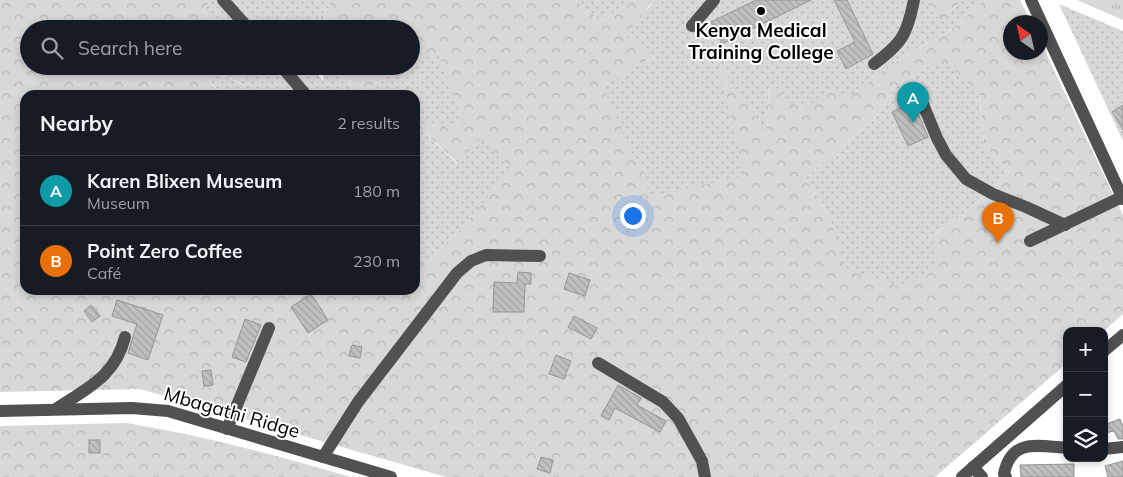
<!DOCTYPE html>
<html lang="en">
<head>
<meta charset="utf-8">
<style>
  :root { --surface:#171b24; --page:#20242c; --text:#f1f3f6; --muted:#9ea1a6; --line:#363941; --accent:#0f766e }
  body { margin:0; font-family:Mulish,sans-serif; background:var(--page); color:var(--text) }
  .controls { position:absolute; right:15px; bottom:15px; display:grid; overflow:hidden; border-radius:10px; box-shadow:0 2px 8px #0003 }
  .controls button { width:45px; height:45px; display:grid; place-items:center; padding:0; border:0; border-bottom:1px solid var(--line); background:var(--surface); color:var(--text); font:25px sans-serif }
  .compass { position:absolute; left:1003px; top:15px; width:45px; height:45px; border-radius:50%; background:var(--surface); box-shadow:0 2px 8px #0003; rotate:326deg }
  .you { position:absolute; left:632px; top:215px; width:18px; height:18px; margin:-12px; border:4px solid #fff; border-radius:50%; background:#1a73e8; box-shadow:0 0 0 8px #1a73e833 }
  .badge { display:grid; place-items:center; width:32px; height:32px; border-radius:50%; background:var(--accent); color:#fff; font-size:16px; font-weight:700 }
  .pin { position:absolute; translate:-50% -41px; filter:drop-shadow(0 1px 2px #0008) }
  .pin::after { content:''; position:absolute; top:26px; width:18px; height:15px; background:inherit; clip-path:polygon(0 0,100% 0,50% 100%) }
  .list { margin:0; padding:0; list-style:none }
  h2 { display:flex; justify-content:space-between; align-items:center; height:65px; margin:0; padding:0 20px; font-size:21px }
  h2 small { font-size:16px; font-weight:400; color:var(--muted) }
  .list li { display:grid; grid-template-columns:32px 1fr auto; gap:15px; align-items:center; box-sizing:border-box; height:70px; padding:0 20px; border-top:1px solid var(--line) }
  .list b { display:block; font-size:19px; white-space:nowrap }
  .list p { margin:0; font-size:16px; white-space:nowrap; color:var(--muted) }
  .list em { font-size:16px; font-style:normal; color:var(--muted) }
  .icon { flex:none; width:28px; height:28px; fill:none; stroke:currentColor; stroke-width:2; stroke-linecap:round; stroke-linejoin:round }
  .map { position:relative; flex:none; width:1123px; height:477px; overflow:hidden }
  .search { position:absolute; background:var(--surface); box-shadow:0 2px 8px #0003; left:20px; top:20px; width:400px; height:55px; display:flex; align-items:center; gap:12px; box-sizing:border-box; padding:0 18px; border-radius:28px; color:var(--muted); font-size:19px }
  .panel { position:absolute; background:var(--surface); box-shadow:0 2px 8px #0003; left:20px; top:90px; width:400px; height:205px; border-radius:15px }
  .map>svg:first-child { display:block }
  .grass { fill:url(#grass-tufts) }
  .forest { fill:url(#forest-crowns); fill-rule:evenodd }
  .garden { fill:url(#garden-dots) }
  .building { fill:url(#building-back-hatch); stroke:#959595 }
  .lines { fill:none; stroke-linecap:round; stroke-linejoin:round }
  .minor { stroke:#515151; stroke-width:12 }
  .poi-dot { fill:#000; stroke:#fff; stroke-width:2 }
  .labels { text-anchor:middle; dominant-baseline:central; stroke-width:4; stroke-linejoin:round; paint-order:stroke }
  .poi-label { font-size:19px; font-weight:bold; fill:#000; stroke:#fff }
  .street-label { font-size:19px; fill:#000; stroke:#fff }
</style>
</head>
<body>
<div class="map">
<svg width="1123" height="477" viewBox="0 0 1123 477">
  <defs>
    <pattern id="grass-tufts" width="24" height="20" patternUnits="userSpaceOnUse" patternTransform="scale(1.25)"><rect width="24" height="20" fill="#d8d8d8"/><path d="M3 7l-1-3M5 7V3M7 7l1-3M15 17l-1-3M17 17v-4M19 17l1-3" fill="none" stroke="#b8b8b8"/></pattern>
    <pattern id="forest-crowns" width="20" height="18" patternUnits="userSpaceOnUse" patternTransform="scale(1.25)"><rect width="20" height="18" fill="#d8d8d8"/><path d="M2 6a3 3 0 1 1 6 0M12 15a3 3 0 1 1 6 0" fill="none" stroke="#b8b8b8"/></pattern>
    <pattern id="garden-dots" width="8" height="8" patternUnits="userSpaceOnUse" patternTransform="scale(1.25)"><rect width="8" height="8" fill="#d8d8d8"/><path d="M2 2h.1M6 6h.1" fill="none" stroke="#b8b8b8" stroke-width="1.8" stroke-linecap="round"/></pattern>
    <pattern id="building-back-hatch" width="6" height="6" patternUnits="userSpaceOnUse" patternTransform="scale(1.25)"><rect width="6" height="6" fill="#c0c0c0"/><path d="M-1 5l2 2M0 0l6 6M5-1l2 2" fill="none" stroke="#a3a3a3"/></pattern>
  </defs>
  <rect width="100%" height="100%" fill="#fff"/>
  <!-- grass -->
  <polygon class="grass" points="1077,0 1123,0 1123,20"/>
  <!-- forest -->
  <g class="forest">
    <path d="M0 0H213L204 9 213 29H29V66H198L220 94V95H25V290H415V258L425 265 464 225 512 168 459 164 415 124 439 53 411 63V29H307L317 21 330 5 327 0H576L601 21 636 0H655L647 8 655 57 637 65 718 63 767 131 769 84 829 89 905 56 948 32 985 0H1020L1031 22H1010V52H1040L1041 43 1123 215V314L1104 331H1067V363L935 477H446L140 389 0 392ZM894 89 979 93 984 145 1010 172 969 210 931 236 835 233 824 206 805 178 873 120Z"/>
    <polygon points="931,0 961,0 942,22 927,5"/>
    <polygon points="204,66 252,66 245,85"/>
    <polygon points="346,66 406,66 357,95 354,95 347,78"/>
    <path d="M127 423C203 436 277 455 351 477H0V426Z"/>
  </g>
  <!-- garden -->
  <g class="garden">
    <polygon points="213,0 327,0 330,5 317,21 307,29 213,29 204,9"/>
    <polygon points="576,0 636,0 601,21"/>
    <polygon points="655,0 931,0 927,5 942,22 961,0 985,0 948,32 905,56 850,96 829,89 803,111 769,85 767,132 718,64 745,176 651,196 603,87 637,65 655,57 625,36"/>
    <polygon points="1059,4 1123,31 1123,141"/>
    <polygon points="438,53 463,123 415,124 458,164 482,137 512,169 464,225 425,265 415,258 415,95 357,95 406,66 411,66 411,63"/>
    <polygon points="941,58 979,93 984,145 1010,172 969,210 931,236 939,266 900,287 843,269 835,233 824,206 805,178 873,120 894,89"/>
    <polygon points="198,66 204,66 244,85 252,66 312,66 323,81 323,66 346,66 347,78 354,95 220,95 220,93"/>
  </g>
  <!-- building -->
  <g class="building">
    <polygon points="756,0 811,0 722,44 711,22"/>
    <polygon points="834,0 847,0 873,54 846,69 837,51 855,42"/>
    <polygon points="913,102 928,137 908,146 892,112"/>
    <polygon points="1123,105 1123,130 1112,112"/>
    <polygon points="518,272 531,273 531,284 525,284 524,312 493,312 494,282 517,283"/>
    <polygon points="569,273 590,280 585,296 564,289"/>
    <polygon points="311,294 328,320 308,333 291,307"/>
    <polygon points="117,300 163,315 148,360 128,353 137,324 112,316"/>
    <polygon points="91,305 100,316 92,322 84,311"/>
    <polygon points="574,316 597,328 591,339 568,327"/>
    <polygon points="245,319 261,325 246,362 232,357"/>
    <polygon points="352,345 362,347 360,358 349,356"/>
    <polygon points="556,355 571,361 564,379 549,374"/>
    <polygon points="211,370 213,385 204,386 202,371"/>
    <polygon points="618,385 641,398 637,405 666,421 660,432 615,408 609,420 601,416"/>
    <polygon points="1120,419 1123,426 1123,439 1118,439 1114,431 1104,433 1104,425"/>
    <rect x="89" y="440" width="11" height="13"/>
    <polygon points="541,457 553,460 550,473 537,469"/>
    <polygon points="1123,461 1123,477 1108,477 1105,466"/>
    <polygon points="1074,464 1074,477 1021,477 1020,465"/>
  </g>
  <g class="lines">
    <!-- minor -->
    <g class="minor">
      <polyline points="223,0 249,29"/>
      <polyline points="1031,0 1123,199"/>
      <polyline points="692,26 714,0"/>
      <path d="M874 64C902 43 907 35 914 0"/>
      <polyline points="281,66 306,95"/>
      <polyline points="920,97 937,138 946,155 966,179 993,194 1026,207 1065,225"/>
      <polyline points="1030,241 1122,197"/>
      <polyline points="1104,351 1123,335"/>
      <polyline points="598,363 663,402 678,418 702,461 705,477"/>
      <path d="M56 409C87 388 115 377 125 337"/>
      <polyline points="0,411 132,408 168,411 391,477"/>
      <polyline points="227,429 269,328"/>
      <polyline points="1104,449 1123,447"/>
      <polyline points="323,457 358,402 457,273 471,261 486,255 540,256"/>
      <polyline points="973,467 982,477"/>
      <polyline points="962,477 1067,385"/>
      <path d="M1006 477 1004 474C1011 438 1038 446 1067 448"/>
    </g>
  </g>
  <!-- markers -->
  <circle class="poi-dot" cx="761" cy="11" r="5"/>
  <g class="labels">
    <!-- poi labels -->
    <g class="poi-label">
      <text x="761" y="30">Kenya Medical<tspan x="761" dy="22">Training College</tspan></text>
    </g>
    <!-- street labels -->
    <g class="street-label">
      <text transform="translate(232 412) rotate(16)">Mbagathi Ridge</text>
    </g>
  </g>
</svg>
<div class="controls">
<button>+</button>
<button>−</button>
<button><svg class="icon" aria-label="layers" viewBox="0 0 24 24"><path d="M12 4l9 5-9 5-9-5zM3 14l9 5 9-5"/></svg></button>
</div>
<svg class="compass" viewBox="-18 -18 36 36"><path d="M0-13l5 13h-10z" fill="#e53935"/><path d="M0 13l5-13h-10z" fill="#9ea1a6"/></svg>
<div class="you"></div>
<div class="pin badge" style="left:913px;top:123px;background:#0f9aa8">A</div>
<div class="pin badge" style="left:998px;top:243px;background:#e8710a">B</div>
<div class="search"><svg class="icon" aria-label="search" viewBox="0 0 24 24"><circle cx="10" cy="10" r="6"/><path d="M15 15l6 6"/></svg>Search here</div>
<section class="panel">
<h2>Nearby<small>2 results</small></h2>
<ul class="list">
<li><span class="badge" style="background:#0f9aa8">A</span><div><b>Karen Blixen Museum</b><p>Museum</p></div><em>180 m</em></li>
<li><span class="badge" style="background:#e8710a">B</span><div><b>Point Zero Coffee</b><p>Café</p></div><em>230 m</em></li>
</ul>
</section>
</div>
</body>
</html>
